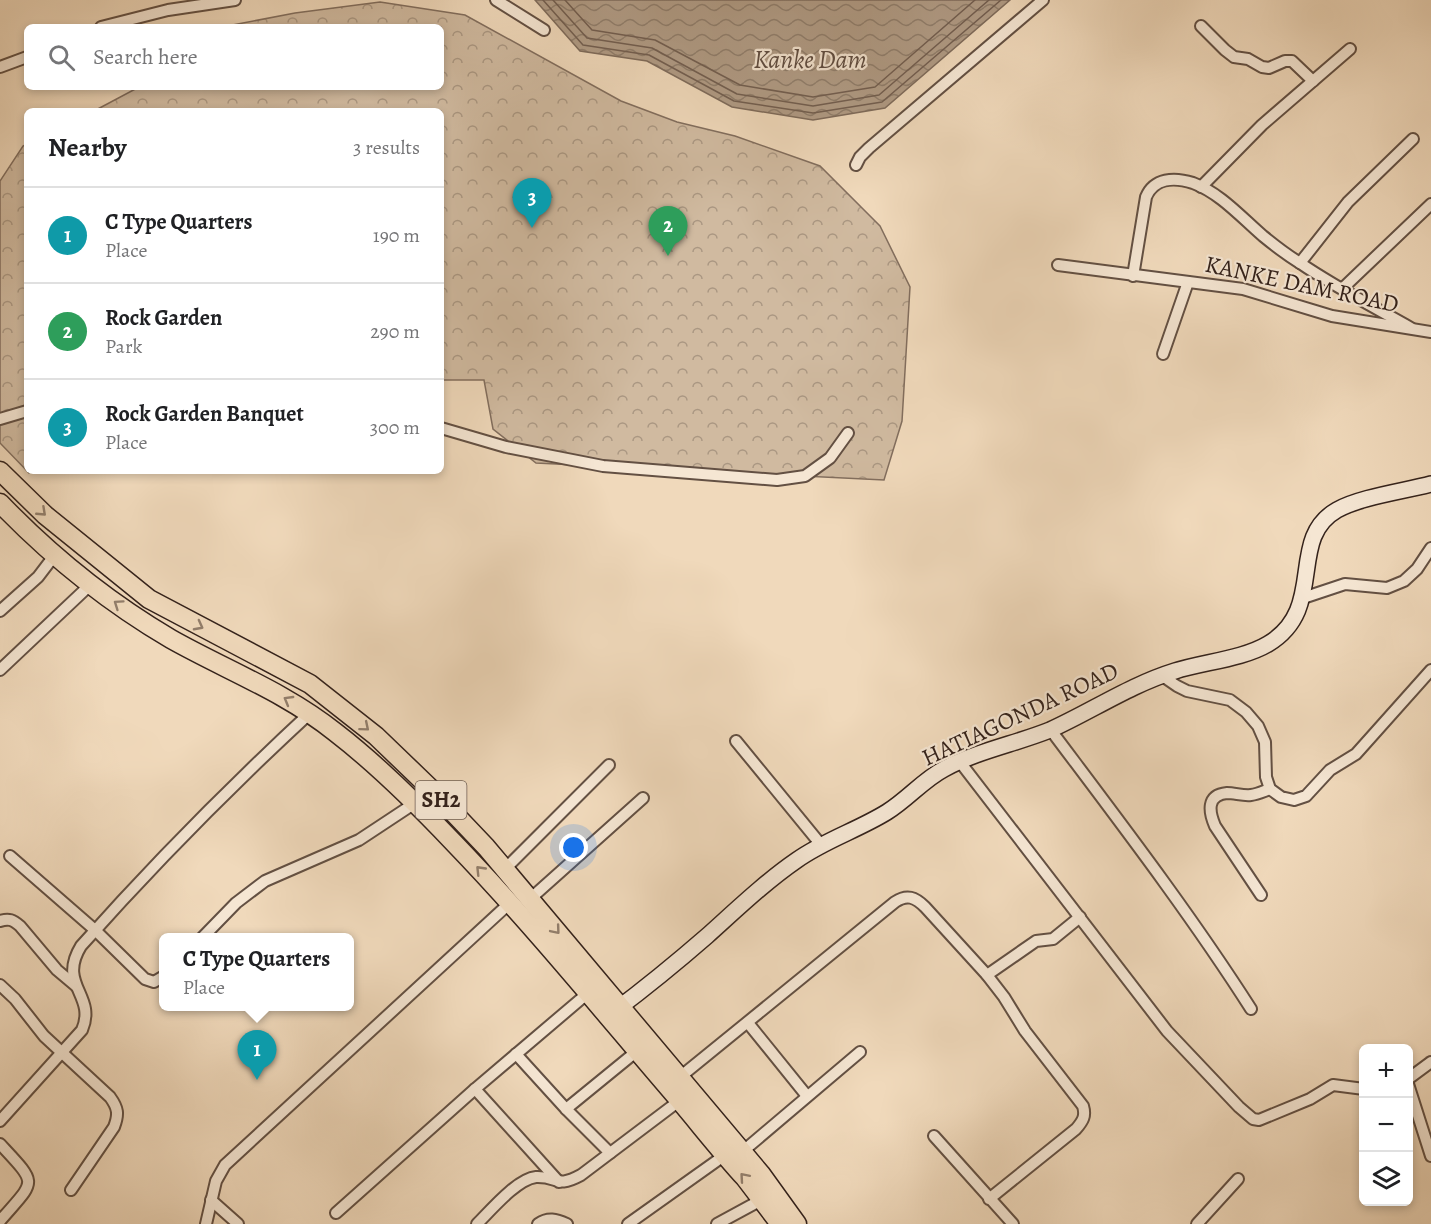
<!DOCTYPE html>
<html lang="en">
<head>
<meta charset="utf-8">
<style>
  :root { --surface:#fff; --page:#f2f2f2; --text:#202124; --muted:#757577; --line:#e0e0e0; --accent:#ea580c }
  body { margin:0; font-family:Alegreya,serif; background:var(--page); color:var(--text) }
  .controls { position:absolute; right:18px; bottom:18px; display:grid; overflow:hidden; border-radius:9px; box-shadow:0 3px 9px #0003 }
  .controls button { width:54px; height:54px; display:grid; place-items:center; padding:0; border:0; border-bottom:2px solid var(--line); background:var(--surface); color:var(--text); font:30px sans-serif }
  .you { position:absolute; left:574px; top:848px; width:21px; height:21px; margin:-15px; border:4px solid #fff; border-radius:50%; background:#1a73e8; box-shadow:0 0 0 9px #1a73e833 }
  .badge { display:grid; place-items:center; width:39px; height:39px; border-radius:50%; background:var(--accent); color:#fff; font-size:20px; font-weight:700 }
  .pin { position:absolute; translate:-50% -50px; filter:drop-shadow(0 2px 3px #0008) }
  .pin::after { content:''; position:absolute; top:32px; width:21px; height:18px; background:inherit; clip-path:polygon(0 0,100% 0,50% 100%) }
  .popup { position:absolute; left:159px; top:933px; width:195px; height:78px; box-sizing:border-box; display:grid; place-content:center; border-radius:9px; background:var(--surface); filter:drop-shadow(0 2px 4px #0005); font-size:20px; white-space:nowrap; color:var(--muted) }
  .popup b { font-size:22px; color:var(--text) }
  .popup::after { content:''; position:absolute; left:50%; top:100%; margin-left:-12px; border:12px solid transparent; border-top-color:var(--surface) }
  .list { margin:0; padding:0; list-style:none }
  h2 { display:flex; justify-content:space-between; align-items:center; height:78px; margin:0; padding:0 24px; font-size:26px }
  h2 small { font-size:20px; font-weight:400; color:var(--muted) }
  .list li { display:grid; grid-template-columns:39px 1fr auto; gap:18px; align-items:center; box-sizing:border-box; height:96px; padding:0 24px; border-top:2px solid var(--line) }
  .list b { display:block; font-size:22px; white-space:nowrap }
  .list p { margin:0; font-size:20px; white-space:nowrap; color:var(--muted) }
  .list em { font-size:20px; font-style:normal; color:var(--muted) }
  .icon { flex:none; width:33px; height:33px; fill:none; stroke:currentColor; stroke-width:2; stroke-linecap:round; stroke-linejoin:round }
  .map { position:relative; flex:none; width:1431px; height:1224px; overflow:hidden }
  .search { position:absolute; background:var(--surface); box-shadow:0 3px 9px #0003; left:24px; top:24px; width:420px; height:66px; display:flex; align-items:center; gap:15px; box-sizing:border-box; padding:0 21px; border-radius:9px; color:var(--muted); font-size:22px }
  .panel { position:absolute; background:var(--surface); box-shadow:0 3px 9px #0003; left:24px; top:108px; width:420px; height:366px; border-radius:9px }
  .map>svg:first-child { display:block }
  .forest { fill:url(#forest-crowns); stroke:#826e5e; stroke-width:1.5 }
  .water { fill:url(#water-waves); stroke:#7e6b5b; stroke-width:1.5 }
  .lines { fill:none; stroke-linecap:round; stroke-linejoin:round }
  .shore { stroke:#725e50; stroke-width:1.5 }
  .street-casing { stroke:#635043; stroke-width:14 }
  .secondary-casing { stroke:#34221b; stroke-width:18 }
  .primary-casing { stroke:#34221b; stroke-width:21 }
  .street { stroke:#f5e6d3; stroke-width:10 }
  .secondary { stroke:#f5e6d3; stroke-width:15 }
  .primary { stroke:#f0d9bb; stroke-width:18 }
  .oneway { stroke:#927e6b }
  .labels { text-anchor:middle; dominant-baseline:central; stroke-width:4.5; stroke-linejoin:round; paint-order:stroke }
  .shield { fill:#f5e6d3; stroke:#6e5d52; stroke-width:1.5 }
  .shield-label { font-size:22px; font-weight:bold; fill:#34221b }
  .street-label { font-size:24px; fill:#34221b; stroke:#f5e6d3 }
  .water-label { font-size:26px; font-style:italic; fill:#5f4c40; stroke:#f5e6d3 }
</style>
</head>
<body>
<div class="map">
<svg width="1431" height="1224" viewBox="0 0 1431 1224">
  <defs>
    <pattern id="forest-crowns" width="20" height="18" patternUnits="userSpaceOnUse" patternTransform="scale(1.5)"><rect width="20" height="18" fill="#d0baa0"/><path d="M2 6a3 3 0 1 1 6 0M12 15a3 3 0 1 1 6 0" fill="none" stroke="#aa9782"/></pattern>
    <pattern id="water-waves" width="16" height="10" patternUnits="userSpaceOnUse" patternTransform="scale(1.5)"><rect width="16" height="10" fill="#b09b85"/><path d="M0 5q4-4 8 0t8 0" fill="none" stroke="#907e6c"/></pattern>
  </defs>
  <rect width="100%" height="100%" fill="#f0d9bb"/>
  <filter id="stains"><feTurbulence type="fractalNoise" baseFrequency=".00333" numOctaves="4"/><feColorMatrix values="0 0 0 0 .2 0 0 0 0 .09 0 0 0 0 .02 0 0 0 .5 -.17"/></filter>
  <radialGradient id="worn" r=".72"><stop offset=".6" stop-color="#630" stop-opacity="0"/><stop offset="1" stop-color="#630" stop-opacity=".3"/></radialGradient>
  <!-- forest -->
  <g class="forest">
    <polygon points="380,2 465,15 621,101 677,122 735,136 820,166 880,226 910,287 902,421 884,480 536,463 493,429 484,380 441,380 441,111 94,111 139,87 441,87 441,27 222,27 295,13"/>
    <polygon points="27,144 27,471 31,471 29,473 0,443 0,181 23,146"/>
  </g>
  <!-- water -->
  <polygon class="water" points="535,0 1010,0 885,108 813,120 732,107 647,61 580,51"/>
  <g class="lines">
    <!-- shore -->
    <g class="shore">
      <polyline points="543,0 583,45 649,55 734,101 813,113 882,102 1001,0"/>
      <polyline points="553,0 587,38 652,48 737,94 813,106 879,95 989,0"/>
      <polyline points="565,0 592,30 655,40 740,85 813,97 875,87 975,0"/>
    </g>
    <defs>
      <g id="street">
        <polyline points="496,0 544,30"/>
        <polyline points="1201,26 1225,50 1234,57 1248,59 1262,67 1269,68 1285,61 1292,61 1313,81"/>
        <polyline points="101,27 168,10 235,0"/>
        <polyline points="0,67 27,57"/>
        <polyline points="856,165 860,157 869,148 1043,0"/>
        <polyline points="1201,187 1262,125 1350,49"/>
        <polyline points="1300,263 1348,202 1413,139"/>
        <polyline points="1058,265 1243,289 1332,316 1431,332"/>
        <path d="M1133 276 1146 197C1154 178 1174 177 1193 183 1220 193 1241 217 1263 236 1274 245 1287 255 1300 263 1335 287 1374 307 1411 328"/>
        <polyline points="1343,288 1431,204"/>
        <polyline points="1163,354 1188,282"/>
        <polyline points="0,419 27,411"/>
        <polyline points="441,428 506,447 603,466 777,480 805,476 830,458 848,433"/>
        <polyline points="1303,598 1345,584 1387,588 1404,581 1417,569 1431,548"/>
        <polyline points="0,611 38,577 54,556"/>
        <polyline points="0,670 90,585"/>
        <polyline points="1161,675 1177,686 1187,691 1230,700 1246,712 1258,726 1265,742 1266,777 1270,789 1281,797 1294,800 1306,796 1330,770 1356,754 1431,670"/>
        <path d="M1050 729C1119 821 1189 912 1251 1009"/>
        <polyline points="736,741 822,846"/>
        <polyline points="960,762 1167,1031 1239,1107 1253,1119 1259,1120 1310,1099 1333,1085 1364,1089"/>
        <polyline points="10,856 95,930 145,979 154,982 164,976"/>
        <polyline points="505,869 609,765"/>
        <path d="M1261 895 1215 826C1209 812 1206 795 1227 793 1235 793 1243 796 1251 795 1258 794 1264 791 1270 789"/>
        <polyline points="530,899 643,798"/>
        <path d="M0 921C9 918 13 920 20 926L57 970 76 986"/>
        <polyline points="202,938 236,903 265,881 359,840 415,803"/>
        <polyline points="987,975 1036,941 1053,939 1080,917"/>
        <path d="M0 985 15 999 44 1036 110 1097C118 1108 119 1114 114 1127L71 1190"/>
        <polyline points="748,1023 807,1096"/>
        <polyline points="516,1054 566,1109 610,1153"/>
        <path d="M680 1077 895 902C907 894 915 897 925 907L987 975 1004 997 1025 1031 1083 1106C1086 1116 1083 1121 1076 1129L989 1199"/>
        <polyline points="1408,1079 1431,1062"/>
        <polyline points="1408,1084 1431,1156"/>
        <polyline points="475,1089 559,1182"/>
        <polyline points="566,1109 637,1051"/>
        <path d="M0 1121 82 1030C97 995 57 985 81 946 153 865 230 787 310 713"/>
        <polyline points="934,1136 1013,1224"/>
        <path d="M0 1144C39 1186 36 1179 0 1221"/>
        <polyline points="742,1152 860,1052"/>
        <polyline points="211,1200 238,1224"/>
        <polyline points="336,1213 475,1089 588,993"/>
        <polyline points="206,1224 216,1181 225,1165 512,901"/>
        <path d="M477 1224C491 1210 517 1179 536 1177 559 1176 555 1189 581 1175L679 1101"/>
        <path d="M538 1224C548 1217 556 1219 567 1224"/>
        <polyline points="628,1224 725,1155"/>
        <polyline points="717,1224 763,1199"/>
        <polyline points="1197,1224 1238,1179"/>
      </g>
      <path id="secondary" d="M612 1013C644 989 676 963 707 936 736 910 765 882 797 860 825 840 858 830 887 812 908 799 923 780 944 769 977 751 1015 744 1050 730 1092 711 1130 685 1175 671 1203 662 1243 659 1268 644 1328 608 1286 539 1337 510 1360 497 1405 491 1431 484"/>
      <g id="primary">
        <polyline points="0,471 45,515 149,599 310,684 376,736 429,787 486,847 761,1174 797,1224"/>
        <path d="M0 503C51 556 108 602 171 639 226 670 285 692 335 732 378 765 417 804 454 843 533 925 605 1014 679 1100 701 1126 722 1153 745 1178L780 1224"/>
      </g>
    </defs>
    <!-- street casing -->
    <use href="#street" class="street-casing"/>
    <!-- secondary casing -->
    <use href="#secondary" class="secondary-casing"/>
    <!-- primary casing -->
    <use href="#primary" class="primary-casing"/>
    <!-- street -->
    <use href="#street" class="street"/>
    <!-- secondary -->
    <use href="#secondary" class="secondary"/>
    <!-- primary -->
    <use href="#primary" class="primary"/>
  </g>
  <!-- one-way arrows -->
  <defs><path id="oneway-chevron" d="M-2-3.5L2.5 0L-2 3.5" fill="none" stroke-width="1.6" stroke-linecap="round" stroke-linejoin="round" transform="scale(1.5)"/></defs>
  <g class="oneway">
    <use href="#oneway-chevron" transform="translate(42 512) rotate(43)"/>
    <use href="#oneway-chevron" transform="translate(118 604) rotate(-145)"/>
    <use href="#oneway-chevron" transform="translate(199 626) rotate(28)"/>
    <use href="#oneway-chevron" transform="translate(288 700) rotate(-150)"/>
    <use href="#oneway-chevron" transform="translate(365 727) rotate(40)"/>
    <use href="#oneway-chevron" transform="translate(480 870) rotate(-134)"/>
    <use href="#oneway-chevron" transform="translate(556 930) rotate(50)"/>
    <use href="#oneway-chevron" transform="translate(744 1177) rotate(-131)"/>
  </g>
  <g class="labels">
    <!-- shield labels -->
    <rect class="shield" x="415.5" y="781" width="51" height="38" rx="4.5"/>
    <g class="shield-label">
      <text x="441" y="800">SH2</text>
    </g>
    <!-- street labels -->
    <g class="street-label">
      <text transform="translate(1302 284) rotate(12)">KANKE DAM ROAD</text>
      <text transform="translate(1020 714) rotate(-25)">HATIAGONDA ROAD</text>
    </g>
    <!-- water labels -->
    <g class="water-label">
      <text x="810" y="59">Kanke Dam</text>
    </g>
  </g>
  <rect width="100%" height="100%" filter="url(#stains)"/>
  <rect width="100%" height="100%" fill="url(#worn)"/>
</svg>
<div class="controls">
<button>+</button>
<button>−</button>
<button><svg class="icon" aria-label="layers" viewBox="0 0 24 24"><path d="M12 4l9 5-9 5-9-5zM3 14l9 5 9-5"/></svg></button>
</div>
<div class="you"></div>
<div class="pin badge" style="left:257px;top:1080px;background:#0f9aa8">1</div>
<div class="popup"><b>C Type Quarters</b>Place</div>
<div class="pin badge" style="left:668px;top:256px;background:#2e9e5b">2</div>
<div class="pin badge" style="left:532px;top:228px;background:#0f9aa8">3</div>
<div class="search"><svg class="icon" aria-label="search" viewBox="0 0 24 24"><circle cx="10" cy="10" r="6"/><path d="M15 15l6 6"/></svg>Search here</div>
<section class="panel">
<h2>Nearby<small>3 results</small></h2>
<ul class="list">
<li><span class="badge" style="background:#0f9aa8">1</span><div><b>C Type Quarters</b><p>Place</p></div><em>190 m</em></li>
<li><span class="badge" style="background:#2e9e5b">2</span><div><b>Rock Garden</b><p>Park</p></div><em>290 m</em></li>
<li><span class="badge" style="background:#0f9aa8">3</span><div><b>Rock Garden Banquet</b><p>Place</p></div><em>300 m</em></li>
</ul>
</section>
</div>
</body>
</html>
